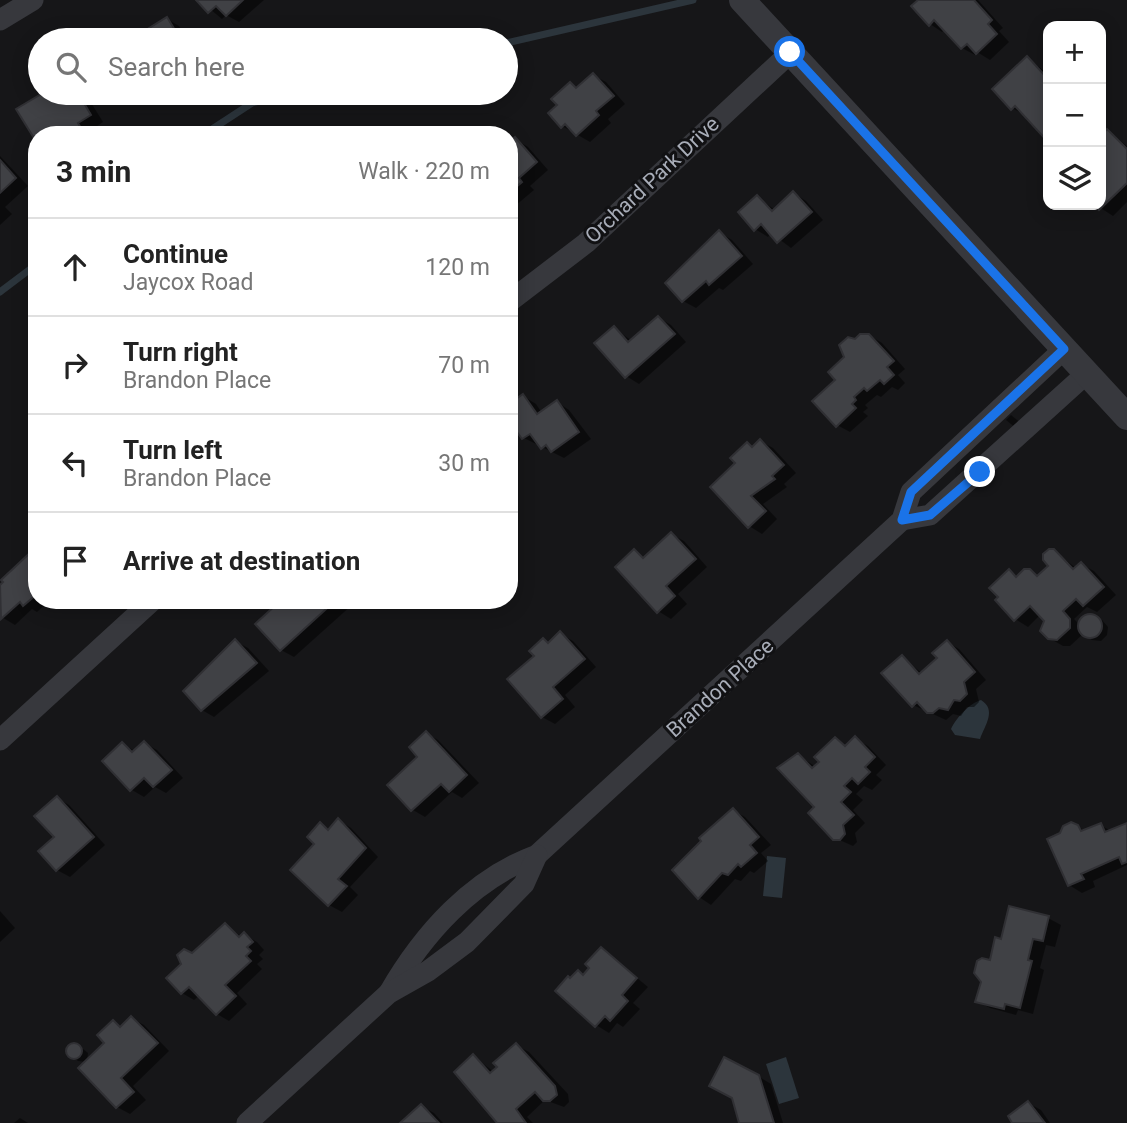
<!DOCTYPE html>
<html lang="en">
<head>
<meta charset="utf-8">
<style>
  :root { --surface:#fff; --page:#f6f6f6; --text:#222; --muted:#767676; --line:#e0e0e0 }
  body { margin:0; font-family:Roboto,sans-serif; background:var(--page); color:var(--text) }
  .controls { position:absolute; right:21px; top:21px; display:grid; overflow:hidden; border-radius:14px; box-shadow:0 4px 18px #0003 }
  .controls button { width:63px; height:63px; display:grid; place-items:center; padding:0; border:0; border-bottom:2px solid var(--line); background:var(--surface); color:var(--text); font:35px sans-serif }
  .stop { position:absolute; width:21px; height:21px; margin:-16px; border:5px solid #1a73e8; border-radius:50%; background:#fff }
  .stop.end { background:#1a73e8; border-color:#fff; box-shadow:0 2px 7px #0008 }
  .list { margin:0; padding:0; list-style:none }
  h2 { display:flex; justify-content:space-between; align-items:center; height:91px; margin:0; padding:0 28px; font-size:30px }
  h2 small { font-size:23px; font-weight:400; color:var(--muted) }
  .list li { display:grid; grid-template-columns:46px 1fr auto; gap:21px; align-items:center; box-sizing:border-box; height:98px; padding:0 28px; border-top:2px solid var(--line) }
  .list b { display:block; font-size:26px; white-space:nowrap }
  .list p { margin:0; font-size:23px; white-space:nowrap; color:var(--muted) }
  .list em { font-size:23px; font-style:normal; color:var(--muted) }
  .icon { flex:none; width:38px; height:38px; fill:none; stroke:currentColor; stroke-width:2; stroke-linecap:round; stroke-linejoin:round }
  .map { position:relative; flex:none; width:1127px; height:1123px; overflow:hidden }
  .search { position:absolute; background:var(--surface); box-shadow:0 4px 18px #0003; left:28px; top:28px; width:490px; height:77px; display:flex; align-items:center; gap:18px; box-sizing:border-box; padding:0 24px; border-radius:38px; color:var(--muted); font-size:26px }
  .panel { position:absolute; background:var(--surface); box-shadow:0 4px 18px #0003; left:28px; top:126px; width:490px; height:483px; border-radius:28px }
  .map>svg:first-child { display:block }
  .water { fill:#2c353c }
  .shadow { fill:#0007 }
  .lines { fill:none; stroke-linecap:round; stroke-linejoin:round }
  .stream { stroke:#2c353c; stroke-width:7 }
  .building { fill:#404145; stroke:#303034; stroke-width:2 }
  .minor { stroke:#37383d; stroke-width:21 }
  .tertiary { stroke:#37383d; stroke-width:26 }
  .route { stroke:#1a73e8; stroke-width:9 }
  .labels { text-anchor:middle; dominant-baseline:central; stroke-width:6; stroke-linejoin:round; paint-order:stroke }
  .street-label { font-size:21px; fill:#a8adb8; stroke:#111113 }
</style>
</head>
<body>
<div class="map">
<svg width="1127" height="1123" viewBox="0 0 1127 1123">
  <rect width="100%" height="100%" fill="#161618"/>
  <!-- water -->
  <g class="water">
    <path d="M981 700C997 710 985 725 980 739L955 735 951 729C956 718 970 703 981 700Z"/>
    <polygon points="767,856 786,858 782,898 763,896"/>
    <polygon points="786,1057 799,1098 779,1104 766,1064"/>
  </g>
  <!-- shadow -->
  <g class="shadow">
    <polygon points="199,0 264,0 239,22 226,15 222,19"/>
    <polygon points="921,0 978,0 1003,28 999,31 1009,42 990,60 977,52 975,55 962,48 945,29 942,32 930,24"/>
    <polygon points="167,19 179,26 188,40 133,40"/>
    <polygon points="1027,58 1048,74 1048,140 1025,115 1012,108"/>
    <polygon points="593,75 606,82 625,104 608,119 611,123 590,142 562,126 559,106 571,84 578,88"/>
    <polygon points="47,93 85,93 103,122 90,131 92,135 37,135 19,110"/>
    <polygon points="1108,131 1127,146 1127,202 1113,216 1096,205 1101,205 1101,138"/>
    <polygon points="515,139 528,147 548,170 530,186 534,190 509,211 509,145"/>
    <polygon points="0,156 28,186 5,207 12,214 0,225"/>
    <polygon points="794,193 806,201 823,220 791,248 771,233 768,237 755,229 757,197 775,210"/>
    <polygon points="719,232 732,240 753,264 723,290 719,288 696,308 683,301 692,262 689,259"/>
    <polygon points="659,318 671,325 686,342 639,384 626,376 614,328 632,341"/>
    <polygon points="869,335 882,343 905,369 898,375 905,383 898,390 892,387 881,397 877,395 865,405 868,408 863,412 868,416 850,432 837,425 838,380 855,341"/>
    <polygon points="523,396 536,404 542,413 557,402 569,410 591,439 564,458 524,438 509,418"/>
    <polygon points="1011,415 1022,424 1017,429 1006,420"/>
    <polygon points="760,441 773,448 796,473 784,484 787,487 763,504 777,519 762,534 749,526 738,463 748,444 754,448"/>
    <polygon points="671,534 684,541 707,567 678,594 687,604 671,619 658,611 634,551 646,558"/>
    <polygon points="1054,551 1076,568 1081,564 1094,571 1116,595 1097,612 1087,607 1074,619 1080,625 1086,616 1102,620 1108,627 1107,635 1101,641 1092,640 1083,634 1070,646 1063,646 1049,638 1046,621 1040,615 1028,627 1015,619 1009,571 1018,577 1030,571 1040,577 1051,566"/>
    <polygon points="37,556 37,600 50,600 37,612 32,609 15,625 0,616 0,588"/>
    <polygon points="290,600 347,600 352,605 294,657 281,650 258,624"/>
    <polygon points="561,634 573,641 596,667 565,695 575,707 555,724 542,717 549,644"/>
    <polygon points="235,641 248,648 269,671 214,717 202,710 208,671 206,668"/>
    <polygon points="947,642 959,649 986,680 976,689 979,702 974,707 967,707 961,716 953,714 946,720 913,705 902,657 923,674 940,659"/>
    <polygon points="426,733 438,740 479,783 462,798 452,792 425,817 413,810 389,785 420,757"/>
    <polygon points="836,739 848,746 856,739 868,746 886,765 876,775 882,780 872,790 864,786 856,794 863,800 853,810 865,823 855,833 857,842 853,846 835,838 816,807 798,755 816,767"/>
    <polygon points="144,743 157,750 183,778 166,793 155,787 144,797 132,790 104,761 122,744 135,751"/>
    <polygon points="57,798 69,805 105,845 70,877 57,870"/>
    <polygon points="733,810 745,817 771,845 761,853 768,861 754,873 750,871 741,881 735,879 711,905 699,897"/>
    <polygon points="339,820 351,828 378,857 350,887 358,895 342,912 329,905 292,870 317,844 320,824 330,830"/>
    <polygon points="1100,825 1111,831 1127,825 1127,865 1093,881 1095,887 1082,893 1069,885 1078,827 1086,831"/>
    <polygon points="0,911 15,928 0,942"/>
    <polygon points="1048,918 1061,925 1055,947 1046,945 1040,968 1044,970 1033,1014 1018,1010 1016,1015 990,1008 977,1001 1002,941"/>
    <polygon points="225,925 242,937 244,934 257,942 264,950 259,955 263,959 257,964 262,969 237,993 247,1004 229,1021 217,1014 200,995 194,1000 182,993 193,955"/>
    <polygon points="602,949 648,987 633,1003 640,1009 623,1027 617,1023 609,1033 596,1025 571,980 584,976"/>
    <polygon points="131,1018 144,1025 169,1051 133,1086 146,1100 130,1114 117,1107 80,1068 86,1062 78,1061 68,1053 68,1048 78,1045 88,1053 87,1061 106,1043 113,1022 122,1027"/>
    <polygon points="516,1045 529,1052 568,1094 569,1102 564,1107 545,1100 527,1117 533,1123 500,1123 473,1056 494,1072"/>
    <polygon points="758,1076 771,1084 783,1123 741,1123"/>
    <polygon points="1028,1103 1041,1110 1050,1123 1015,1123"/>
    <polygon points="421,1106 434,1113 443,1123 402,1123"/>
    <polygon points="20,1118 28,1123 14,1123"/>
  </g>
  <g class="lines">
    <!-- stream -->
    <g class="stream">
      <polyline points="506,43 693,0"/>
      <polyline points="203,135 252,103 291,93"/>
      <polyline points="0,292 37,264"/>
    </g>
  </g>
  <!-- building -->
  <g class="building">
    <polygon points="196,0 243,0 226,16 216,6 208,13"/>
    <polygon points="918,0 974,0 992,20 988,24 997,34 976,54 967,44 961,49 934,20 929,26 911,6"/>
    <polygon points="167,17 181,40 130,40"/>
    <polygon points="1027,56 1048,79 1048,142 1015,106 1011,110 992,89"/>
    <polygon points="593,73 614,96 596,111 599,115 576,136 565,124 561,128 548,113 557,105 551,99 570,82 576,88"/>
    <polygon points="43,93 78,93 91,115 78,123 85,135 37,135 37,143 16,109"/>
    <polygon points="1107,129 1127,149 1127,183 1099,210 1094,205 1101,205 1101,136"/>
    <polygon points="515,137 537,162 519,178 522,182 509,193 509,142"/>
    <polygon points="0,160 16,178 0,193"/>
    <polygon points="793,191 812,212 777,243 761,224 754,231 738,212 757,195 772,211"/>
    <polygon points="719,230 742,256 709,285 706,281 682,302 665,283"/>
    <polygon points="658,316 675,334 625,378 594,343 614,326 628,342"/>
    <polygon points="860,334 869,334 894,361 887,367 894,375 884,384 880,380 867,391 864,388 854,397 856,400 852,404 856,408 836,427 812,401 835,380 828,372 844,357 839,345 848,337 855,339"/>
    <polygon points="523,394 537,414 557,400 579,432 551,452 546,445 541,449 530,434 522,439 509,421 509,404"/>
    <polygon points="760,439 784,465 772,476 775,479 751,496 766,511 748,528 710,487 735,463 730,458 747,442 752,447"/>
    <polygon points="671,532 696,559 666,586 675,596 657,613 615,567 634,549 643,558"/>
    <polygon points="1049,549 1054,549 1073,569 1081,562 1104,587 1083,606 1076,599 1063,611 1070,619 1070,628 1057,640 1048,639 1040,631 1044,621 1030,606 1014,621 995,600 998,597 989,588 1009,569 1016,577 1024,569 1030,569 1037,576 1048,566 1043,560 1043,554"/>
    <polygon points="32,551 37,556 37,594 23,606 20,602 1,619 0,585 3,582 1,580"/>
    <polygon points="288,600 336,600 280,651 255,624 277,604 280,607"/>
    <circle cx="1090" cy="626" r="12"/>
    <polygon points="560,631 585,659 553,687 563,699 541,718 507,679 534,656 529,651 543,638 548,643"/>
    <polygon points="235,639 257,663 201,711 183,691"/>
    <polygon points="947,640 975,672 964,682 967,694 960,701 954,700 948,710 939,708 933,713 927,713 917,702 912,707 881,673 902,655 919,674 937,658 932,653"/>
    <polygon points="426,731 467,775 449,792 441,784 411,811 387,785 417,757 409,747"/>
    <polygon points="855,736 875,757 865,767 870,772 858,784 852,778 844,786 851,792 841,802 854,815 843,825 845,834 840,840 833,840 808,813 814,807 777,768 798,753 812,768 819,762 814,757 835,737 845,746"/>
    <polygon points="144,741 172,770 153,787 144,778 130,791 102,761 122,742 132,752"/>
    <polygon points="57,796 94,837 56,871 38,851 54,837 34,816"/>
    <polygon points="733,808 759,837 750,845 757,853 741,867 738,864 728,875 722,873 698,899 672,870 701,841 699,838"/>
    <polygon points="338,818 366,848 338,879 347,886 328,906 290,870 314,844 307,837 320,822 328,830"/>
    <polygon points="1071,822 1078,825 1081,831 1101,823 1105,832 1127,823 1127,862 1122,864 1119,857 1081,874 1084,879 1068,886 1047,839 1060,833 1063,826"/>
    <polygon points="1009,906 1049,916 1043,941 1033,939 1028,960 1032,961 1020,1008 1005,1004 1004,1009 975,1002 981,982 974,973 977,961 982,958 990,960 995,937 1001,939"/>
    <polygon points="225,923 239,937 244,932 253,942 247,947 251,951 246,956 251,961 225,985 236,996 216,1015 189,987 181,994 166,978 181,964 177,955 184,949 192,953"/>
    <polygon points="601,947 637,978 622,995 628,1001 610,1021 605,1016 595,1027 555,991 568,976 570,978 578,970 583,975 589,968 585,964"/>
    <polygon points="131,1016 158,1043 121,1078 134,1092 116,1108 78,1068 104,1043 97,1035 113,1020 120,1027"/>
    <circle cx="74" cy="1051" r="8"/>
    <polygon points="516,1043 555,1086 557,1095 550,1101 543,1101 535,1092 516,1109 526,1123 497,1123 454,1072 473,1054 490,1073 497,1067 493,1063"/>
    <polygon points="724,1057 759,1075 774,1123 739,1123 732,1098 709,1086"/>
    <polygon points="1028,1101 1045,1123 1012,1123 1008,1116"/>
    <polygon points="421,1104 439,1123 400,1123"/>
  </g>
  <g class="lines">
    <!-- minor -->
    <g class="minor">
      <polyline points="0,20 33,0"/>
      <polyline points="509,302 586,243 790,53"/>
      <polyline points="902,520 930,515 1086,374"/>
      <polyline points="0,740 153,600"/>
      <path d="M389 993C423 934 472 879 537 855L902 520 911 492 1064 349"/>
      <polyline points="247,1123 389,993 428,971 467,942 524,884 537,855"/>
    </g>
    <!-- tertiary -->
    <polyline class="tertiary" points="742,0 1127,417"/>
  </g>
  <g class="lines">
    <!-- route -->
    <polyline class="route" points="790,52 1064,349 911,492 902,520 930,515 980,472"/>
  </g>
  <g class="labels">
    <!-- street labels -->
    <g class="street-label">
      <text transform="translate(652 180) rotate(-43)">Orchard Park Drive</text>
      <text transform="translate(720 688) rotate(-42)">Brandon Place</text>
    </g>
  </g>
</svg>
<div class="controls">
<button>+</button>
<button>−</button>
<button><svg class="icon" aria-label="layers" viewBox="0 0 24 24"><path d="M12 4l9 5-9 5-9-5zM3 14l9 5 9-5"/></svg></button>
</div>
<div class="stop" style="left:790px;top:52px"></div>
<div class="stop end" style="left:980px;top:472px"></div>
<div class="search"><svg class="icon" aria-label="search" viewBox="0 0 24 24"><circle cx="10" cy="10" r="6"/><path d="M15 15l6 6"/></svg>Search here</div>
<section class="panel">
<h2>3 min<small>Walk · 220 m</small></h2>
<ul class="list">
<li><svg class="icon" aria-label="ahead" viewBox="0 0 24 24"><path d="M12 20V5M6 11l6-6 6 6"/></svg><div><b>Continue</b><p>Jaycox Road</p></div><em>120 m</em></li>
<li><svg class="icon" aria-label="right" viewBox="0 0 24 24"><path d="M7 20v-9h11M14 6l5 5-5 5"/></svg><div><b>Turn right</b><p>Brandon Place</p></div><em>70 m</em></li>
<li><svg class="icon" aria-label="left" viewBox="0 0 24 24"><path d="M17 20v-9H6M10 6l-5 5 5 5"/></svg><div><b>Turn left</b><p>Brandon Place</p></div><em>30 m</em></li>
<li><svg class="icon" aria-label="arrive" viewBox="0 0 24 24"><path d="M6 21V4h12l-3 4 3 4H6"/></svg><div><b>Arrive at destination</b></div></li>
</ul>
</section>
</div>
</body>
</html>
